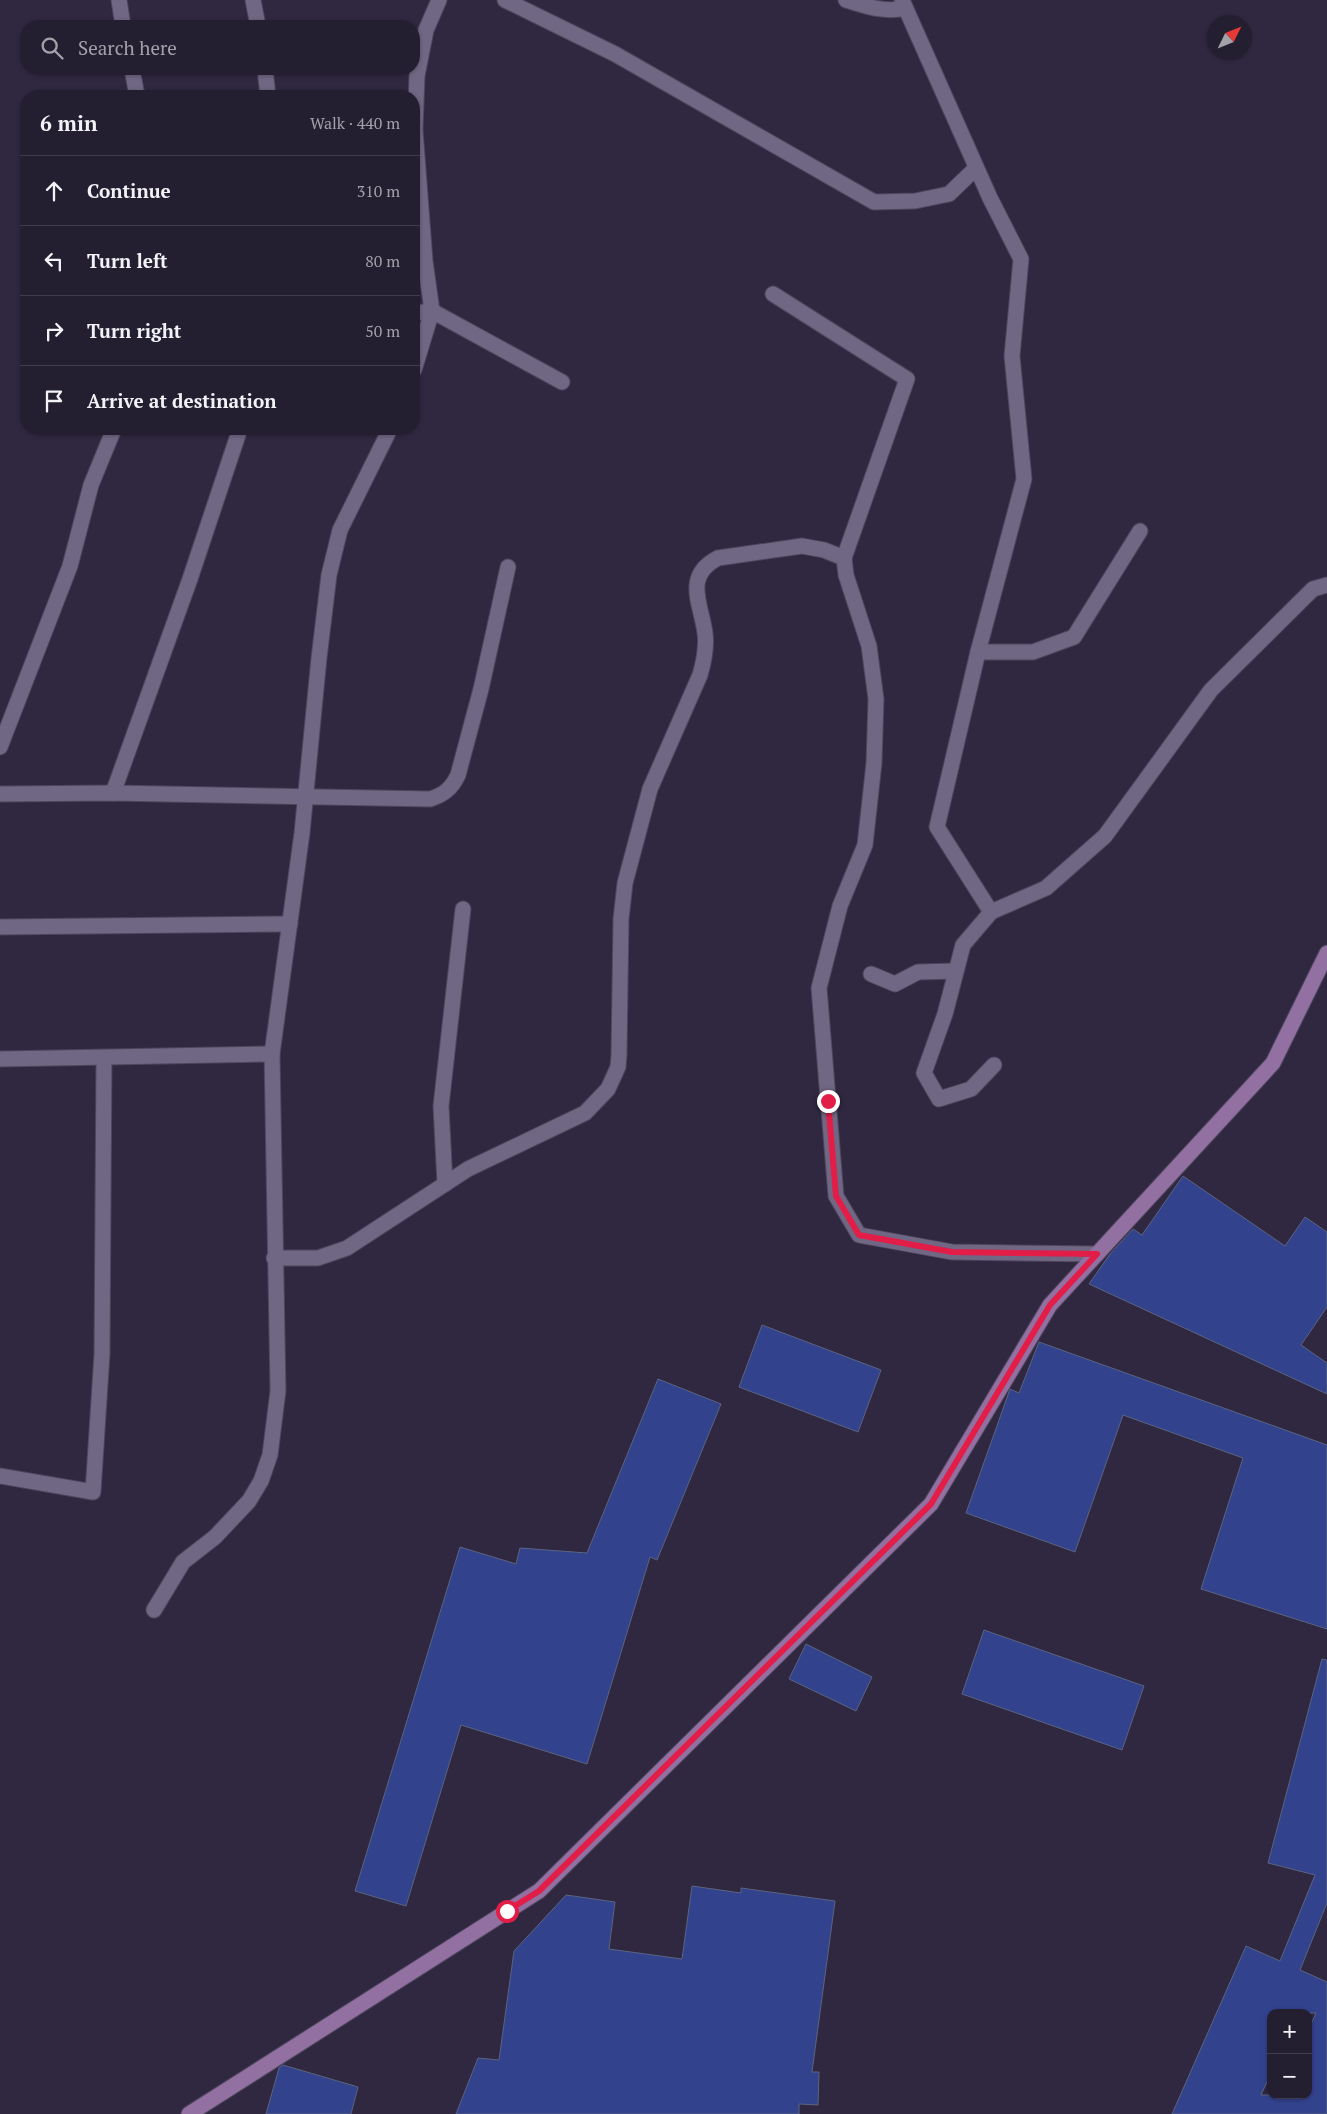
<!DOCTYPE html>
<html lang="en">
<head>
<meta charset="utf-8">
<style>
  :root { --surface:#241e31; --page:#302b3d; --text:#f1f3f6; --muted:#a3a2ab; --line:#413c4d }
  body { margin:0; font-family:"PT Serif",serif; background:var(--page); color:var(--text) }
  .controls { position:absolute; right:15px; bottom:15px; display:grid; overflow:hidden; border-radius:10px; box-shadow:0 1px 4px #0004 }
  .controls button { width:45px; height:45px; display:grid; place-items:center; padding:0; border:0; border-bottom:1px solid var(--line); background:var(--surface); color:var(--text); font:25px sans-serif }
  .compass { position:absolute; left:1207px; top:15px; width:45px; height:45px; border-radius:50%; background:var(--surface); box-shadow:0 1px 4px #0004; rotate:47deg }
  .stop { position:absolute; width:15px; height:15px; margin:-11px; border:4px solid #e11d48; border-radius:50%; background:#fff }
  .stop.end { background:#e11d48; border-color:#fff; box-shadow:0 1px 5px #0008 }
  .list { margin:0; padding:0; list-style:none }
  h2 { display:flex; justify-content:space-between; align-items:center; height:65px; margin:0; padding:0 20px; font-size:21px }
  h2 small { font-size:16px; font-weight:400; color:var(--muted) }
  .list li { display:grid; grid-template-columns:32px 1fr auto; gap:15px; align-items:center; box-sizing:border-box; height:70px; padding:0 20px; border-top:1px solid var(--line) }
  .list b { display:block; font-size:19px; white-space:nowrap }
  .list em { font-size:16px; font-style:normal; color:var(--muted) }
  .icon { flex:none; width:28px; height:28px; fill:none; stroke:currentColor; stroke-width:2; stroke-linecap:round; stroke-linejoin:round }
  .map { position:relative; flex:none; width:1327px; height:2114px; overflow:hidden }
  .search { position:absolute; background:var(--surface); box-shadow:0 1px 4px #0004; left:20px; top:20px; width:400px; height:55px; display:flex; align-items:center; gap:12px; box-sizing:border-box; padding:0 18px; border-radius:20px; color:var(--muted); font-size:19px }
  .panel { position:absolute; background:var(--surface); box-shadow:0 1px 4px #0004; left:20px; top:90px; width:400px; height:345px; border-radius:20px }
  .map>svg:first-child { display:block }
  .building { fill:#32428d; stroke:#5b6480; fill-rule:evenodd }
  .lines { fill:none; stroke-linecap:round; stroke-linejoin:round }
  .street-casing { stroke:#4d465c; stroke-width:17 }
  .secondary-casing { stroke:#4d465c; stroke-width:17 }
  .street { stroke:#706784; stroke-width:15 }
  .secondary { stroke:#9270a1; stroke-width:15 }
  .route { stroke:#e11d48; stroke-width:6 }
</style>
</head>
<body>
<div class="map">
<svg width="1327" height="2114" viewBox="0 0 1327 2114">
  <rect width="100%" height="100%" fill="#302841"/>
  <!-- building -->
  <g class="building">
    <polygon points="1183,1176 1285,1246 1305,1217 1327,1232 1327,1307 1301,1345 1327,1363 1327,1394 1089,1284 1110,1254 1133,1229 1142,1235"/>
    <polygon points="762,1325 881,1370 858,1432 739,1387"/>
    <polygon points="1039,1342 1327,1445 1327,1629 1201,1589 1243,1458 1123,1415 1075,1552 966,1513 1009,1392 1010,1389 1019,1393"/>
    <polygon points="658,1379 721,1404 657,1560 650,1557 587,1764 461,1725 406,1906 355,1891 460,1547 516,1564 520,1548 587,1553"/>
    <polygon points="984,1630 1144,1686 1122,1750 962,1694"/>
    <polygon points="806,1644 872,1677 856,1711 789,1679"/>
    <path d="M1322 1659 1327 1660V1903L1300 1970 1327 1982V2114H1172L1246 1946 1280 1961 1315 1875 1268 1863ZM1271 2013H1316L1308 2031V2095H1261L1271 2073Z"/>
    <polygon points="692,1886 741,1893 741,1888 835,1901 812,2072 819,2072 818,2105 799,2104 799,2114 456,2114 478,2058 499,2060 514,1951 566,1895 615,1902 609,1949 682,1959"/>
    <polygon points="283,2065 358,2087 351,2114 266,2114 279,2068"/>
  </g>
  <g class="lines">
    <defs>
      <g id="street">
        <polyline points="119,0 123,26"/>
        <polyline points="253,0 258,26"/>
        <polyline points="505,0 615,54 874,202 915,201 949,194 976,168"/>
        <path d="M846 0C866 6 884 13 905 8"/>
        <polyline points="902,0 990,198 1021,259 1012,356 1024,479 978,652 937,827 991,912 1046,888 1105,836 1211,690 1313,589 1327,585"/>
        <polyline points="132,69 137,96"/>
        <polyline points="265,69 268,96"/>
        <polyline points="773,294 907,379 844,558 846,575 869,646 876,699 874,763 865,845 840,906 819,988 836,1196 859,1235 952,1252 1097,1254"/>
        <polyline points="414,313 432,311 562,382"/>
        <polyline points="414,370 432,311 425,261 415,130 417,76 426,30 439,0"/>
        <polyline points="978,652 1033,652 1074,637 1140,531"/>
        <polyline points="0,747 70,566 91,485 114,429"/>
        <polyline points="113,793 190,579 240,429"/>
        <path d="M0 794 113 793 430 799C444 795 452 788 458 775L481 689 508 567"/>
        <polyline points="992,911 963,945 945,1014 924,1073 939,1099 971,1089 994,1065"/>
        <polyline points="0,927 290,924"/>
        <polyline points="871,974 895,984 918,972 956,971"/>
        <polyline points="0,1059 272,1054"/>
        <polyline points="445,1184 441,1106 463,909"/>
        <path d="M274 1258H318L347 1248 468 1169 585 1113 608 1089 618 1067 619 1055 621 919 625 883 650 789 700 675C704 661 707 647 705 633 701 603 683 576 718 558L802 546 824 550 844 558"/>
        <polyline points="0,1476 93,1492 102,1354 104,1058"/>
        <polyline points="154,1610 183,1562 215,1537 249,1501 261,1481 270,1455 278,1391 272,1054 302,833 319,658 329,575 340,530 390,429"/>
      </g>
      <polyline id="secondary" points="189,2114 539,1891 931,1504 1050,1305 1273,1063 1327,953"/>
    </defs>
    <!-- street casing -->
    <use href="#street" class="street-casing"/>
    <!-- secondary casing -->
    <use href="#secondary" class="secondary-casing"/>
    <!-- street -->
    <use href="#street" class="street"/>
    <!-- secondary -->
    <use href="#secondary" class="secondary"/>
  </g>
  <g class="lines">
    <!-- route -->
    <polyline class="route" points="507,1911 539,1891 931,1504 1050,1305 1097,1254 952,1252 859,1235 836,1196 828,1101"/>
  </g>
</svg>
<div class="controls">
<button>+</button>
<button>−</button>
</div>
<svg class="compass" viewBox="-18 -18 36 36"><path d="M0-13l5 13h-10z" fill="#e53935"/><path d="M0 13l5-13h-10z" fill="#a3a2ab"/></svg>
<div class="stop" style="left:507px;top:1911px"></div>
<div class="stop end" style="left:828px;top:1101px"></div>
<div class="search"><svg class="icon" aria-label="search" viewBox="0 0 24 24"><circle cx="10" cy="10" r="6"/><path d="M15 15l6 6"/></svg>Search here</div>
<section class="panel">
<h2>6 min<small>Walk · 440 m</small></h2>
<ul class="list">
<li><svg class="icon" aria-label="ahead" viewBox="0 0 24 24"><path d="M12 20V5M6 11l6-6 6 6"/></svg><div><b>Continue</b></div><em>310 m</em></li>
<li><svg class="icon" aria-label="left" viewBox="0 0 24 24"><path d="M17 20v-9H6M10 6l-5 5 5 5"/></svg><div><b>Turn left</b></div><em>80 m</em></li>
<li><svg class="icon" aria-label="right" viewBox="0 0 24 24"><path d="M7 20v-9h11M14 6l5 5-5 5"/></svg><div><b>Turn right</b></div><em>50 m</em></li>
<li><svg class="icon" aria-label="arrive" viewBox="0 0 24 24"><path d="M6 21V4h12l-3 4 3 4H6"/></svg><div><b>Arrive at destination</b></div></li>
</ul>
</section>
</div>
</body>
</html>
